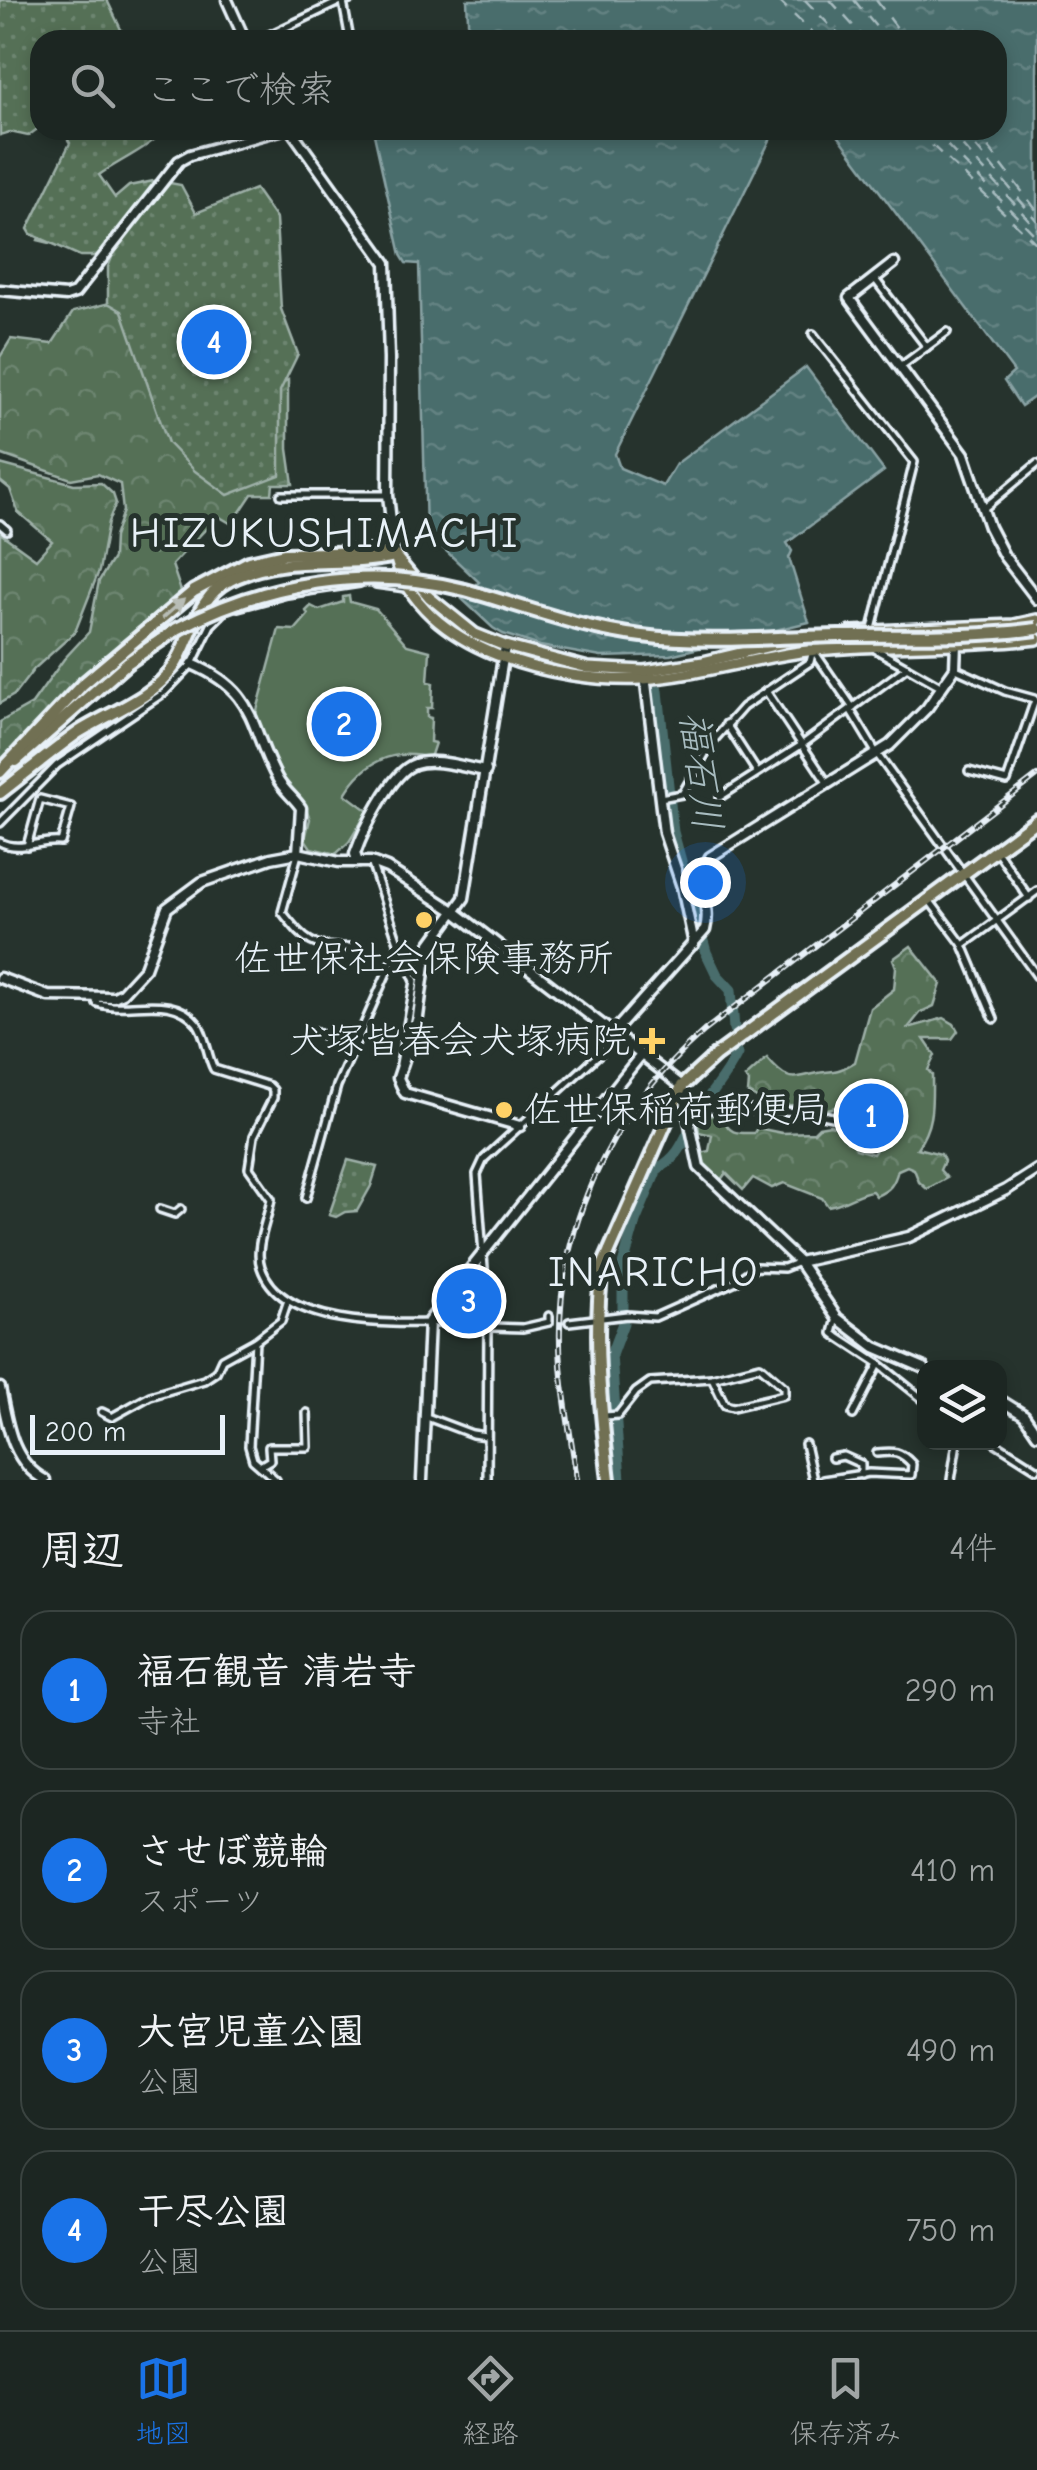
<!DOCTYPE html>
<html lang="ja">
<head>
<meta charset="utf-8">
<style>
  :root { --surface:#1c2622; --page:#252e2a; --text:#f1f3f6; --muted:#a0a5a5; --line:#3a4340; --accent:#1a73e8 }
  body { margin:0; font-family:"Comic Neue","Klee One",sans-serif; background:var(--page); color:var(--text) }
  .controls { position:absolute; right:30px; bottom:30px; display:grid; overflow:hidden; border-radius:20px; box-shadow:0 5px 15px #0003 }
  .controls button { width:90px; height:90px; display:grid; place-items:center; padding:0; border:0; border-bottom:2px solid var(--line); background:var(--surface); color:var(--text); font:50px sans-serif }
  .scale { position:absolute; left:30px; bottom:25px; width:195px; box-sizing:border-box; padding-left:10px; border:5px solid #e8f1f8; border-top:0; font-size:28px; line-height:35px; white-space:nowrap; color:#e8f1f8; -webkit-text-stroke:8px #26332d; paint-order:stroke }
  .you { position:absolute; left:705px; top:882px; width:35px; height:35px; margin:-25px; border:8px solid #fff; border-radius:50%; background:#1a73e8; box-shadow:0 0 0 15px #1a73e833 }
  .badge { display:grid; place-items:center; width:65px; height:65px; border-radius:50%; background:var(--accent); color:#fff; font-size:32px; font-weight:700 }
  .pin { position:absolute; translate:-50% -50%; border:5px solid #fff; box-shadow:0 2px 10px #0006 }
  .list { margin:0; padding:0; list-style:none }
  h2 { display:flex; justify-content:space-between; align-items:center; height:130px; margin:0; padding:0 40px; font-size:42px }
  h2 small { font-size:32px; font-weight:400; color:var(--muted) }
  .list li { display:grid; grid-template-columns:65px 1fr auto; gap:30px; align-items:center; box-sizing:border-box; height:160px; margin:0 20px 20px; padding:0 20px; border:2px solid var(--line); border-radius:30px }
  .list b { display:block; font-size:38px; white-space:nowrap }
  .list p { margin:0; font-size:32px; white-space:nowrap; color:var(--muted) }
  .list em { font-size:32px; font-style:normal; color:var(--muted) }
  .icon { flex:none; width:55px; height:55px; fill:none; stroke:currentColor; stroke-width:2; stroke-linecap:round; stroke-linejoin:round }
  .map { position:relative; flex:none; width:1037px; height:1480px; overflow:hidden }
  .search { position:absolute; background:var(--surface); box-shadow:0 5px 15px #0003; left:30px; right:30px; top:30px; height:110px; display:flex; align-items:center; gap:25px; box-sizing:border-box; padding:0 35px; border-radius:30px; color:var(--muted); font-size:38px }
  .sheet { height:850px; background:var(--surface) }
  nav { display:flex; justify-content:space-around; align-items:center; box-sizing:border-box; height:140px; border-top:2px solid var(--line); background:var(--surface); font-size:28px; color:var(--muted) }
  nav a { display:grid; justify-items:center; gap:5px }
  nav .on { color:var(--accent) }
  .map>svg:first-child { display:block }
  .grass { fill:#547057; stroke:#9eb0a8; stroke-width:2.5 }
  .forest { fill:url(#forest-crowns); stroke:#9eb0a8; stroke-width:2.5 }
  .park { fill:url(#park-dots); stroke:#9eb0a8; stroke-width:2.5 }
  .water { fill:url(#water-ripples); stroke:#89a2a4; stroke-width:2.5 }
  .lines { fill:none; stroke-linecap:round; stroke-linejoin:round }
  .river { stroke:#496d6c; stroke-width:11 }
  .ferry { stroke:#a8bcc0; stroke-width:2.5; stroke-dasharray:12 10; stroke-linecap:butt }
  .street-casing { stroke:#e8f1f8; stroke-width:12 }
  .secondary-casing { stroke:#e8f1f8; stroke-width:15 }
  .primary-casing { stroke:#e8f1f8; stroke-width:16 }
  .highway-casing { stroke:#e8f1f8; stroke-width:18 }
  .street { stroke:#26332d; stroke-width:5 }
  .secondary { stroke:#26332d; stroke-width:8 }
  .primary { stroke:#716f52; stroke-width:9 }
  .highway { stroke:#716f52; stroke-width:10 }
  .rail-casing { stroke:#e8f1f8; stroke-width:6 }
  .rail { stroke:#26332d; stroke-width:2.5; stroke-dasharray:8; stroke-linecap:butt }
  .highway-bridge-casing { stroke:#e8f1f8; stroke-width:18; stroke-linecap:butt }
  .highway-bridge { stroke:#716f52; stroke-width:10 }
  .oneway { fill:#b8bdb6 }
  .poi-dot { fill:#ffd166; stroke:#26332d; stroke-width:4 }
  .labels { text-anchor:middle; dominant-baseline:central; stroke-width:10; stroke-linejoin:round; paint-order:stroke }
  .poi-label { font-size:38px; fill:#e8f1f8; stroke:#26332d }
  .water-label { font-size:40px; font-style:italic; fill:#a8bcc0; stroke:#26332d }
  .quarter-label { font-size:42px; letter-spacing:2.5px; fill:#e8f1f8; stroke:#26332d }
</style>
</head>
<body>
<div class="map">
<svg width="1037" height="1480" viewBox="0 0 1037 1480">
  <defs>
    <pattern id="forest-crowns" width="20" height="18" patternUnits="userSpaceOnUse" patternTransform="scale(2.5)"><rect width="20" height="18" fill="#547057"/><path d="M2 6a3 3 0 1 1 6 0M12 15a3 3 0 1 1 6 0" fill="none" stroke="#6d8570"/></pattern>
    <pattern id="park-dots" width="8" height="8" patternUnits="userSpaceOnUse" patternTransform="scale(2.5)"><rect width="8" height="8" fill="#547057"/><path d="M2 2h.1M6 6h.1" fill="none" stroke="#6d8570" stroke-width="1.8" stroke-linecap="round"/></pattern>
    <pattern id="water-ripples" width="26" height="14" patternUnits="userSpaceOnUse" patternTransform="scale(2.5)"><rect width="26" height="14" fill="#496d6c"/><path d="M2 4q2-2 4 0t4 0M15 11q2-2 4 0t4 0" fill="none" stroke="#638282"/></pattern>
  </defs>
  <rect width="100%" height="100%" fill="#26332d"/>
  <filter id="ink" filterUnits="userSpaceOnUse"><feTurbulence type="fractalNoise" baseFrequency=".01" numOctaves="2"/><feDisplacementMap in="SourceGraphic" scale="20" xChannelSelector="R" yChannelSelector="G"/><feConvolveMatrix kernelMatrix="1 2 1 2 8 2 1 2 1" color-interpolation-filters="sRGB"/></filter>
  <g filter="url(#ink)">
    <!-- grass -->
    <path class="grass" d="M349 596 350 602 376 609 407 645 430 651 428 682 433 683 432 708H427V717L431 718 430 742 435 743 430 758C392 748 365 761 345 794L368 811 349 842 336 854 311 848 305 839 310 819 305 805 278 774 255 718 279 629 295 630 308 615 306 611 311 606 319 610 343 602V597Z"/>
    <!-- forest -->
    <g class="forest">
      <polygon points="73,144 111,207 165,191 235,398 288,380 288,449 293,484 273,484 272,494 252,494 232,524 218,516 172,565 181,591 79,680 0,762 0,722 32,704 64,659 89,632 99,581 113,558 114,537 123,511 120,484 98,474 71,479 0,454 0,357 11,339 52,344 73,312 114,302 121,260 38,240"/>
      <polygon points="0,464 74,484 101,483 113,494 116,503 108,522 99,571 75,632 34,669 14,695 0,703 0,533 36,559 52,541 18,512 10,489 0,481"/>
      <path d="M911 946 941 984 934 1006 921 1012 908 1028 944 1018 954 1024 958 1031 952 1039H924L935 1055 928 1070 932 1075C932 1103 934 1125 917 1148L941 1154 944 1161 940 1170 947 1178 927 1189 919 1182 914 1169 907 1166 898 1170C894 1185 890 1190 876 1196L872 1191C858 1192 845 1204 828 1206L822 1198 784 1183 772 1188 753 1178 743 1190 726 1173 720 1181 702 1166 701 1153 709 1151 712 1135 699 1132 698 1124 715 1113 724 1118C728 1135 739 1133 754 1133L757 1128 782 1133 814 1132 819 1127 830 1125 847 1130V1141L853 1143 856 1149 873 1154 889 1130V1110L876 1099 879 1091 871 1089 870 1096 863 1099 858 1107 843 1105 824 1110 796 1105 771 1106 748 1093 749 1082 745 1078 767 1058C791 1087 794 1076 825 1072 839 1071 843 1069 855 1062L870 1008 894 989 896 967 893 959Z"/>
    </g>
    <!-- park -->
    <g class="park">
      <polygon points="0,0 107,0 126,40 40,40 40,127 28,136 10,132 0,135"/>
      <path d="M57 130H164C152 146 117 162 99 175L115 198 129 186 159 180 101 256H80L31 234 28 229 70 143 64 133Z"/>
      <polygon points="170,183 181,185 196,213 255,189 276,219 281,309 298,354 280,391 280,475 228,495 195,471 168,443 122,311 108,303 108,267 114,252"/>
      <polygon points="348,1160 377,1167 371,1186 357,1211 345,1212 336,1217 329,1215"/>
    </g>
    <!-- water -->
    <g class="water">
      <polygon points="467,0 1037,0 1037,395 1021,406 1004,381 1014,372 834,130 997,130 997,40 469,40"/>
      <polygon points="373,130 775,130 615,454 620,468 663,486 676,464 806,367 884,471 787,543 792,551 789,558 809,622 670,655 601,657 540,646 503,634 493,628 462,599 479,582 426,532 419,264 406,263 401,255"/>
    </g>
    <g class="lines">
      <!-- river -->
      <g class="river">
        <polyline points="658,691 673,832 706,952 717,975 731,990 734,1029"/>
        <path d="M620 1480 611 1355 623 1323V1265L635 1222 657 1169C683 1156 686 1133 700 1110 712 1091 727 1075 737 1054"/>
      </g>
      <!-- ferry -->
      <g class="ferry">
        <polyline points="778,0 820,40"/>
        <polyline points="805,0 844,40"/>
        <polyline points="830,0 866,40"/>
        <polyline points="854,0 887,40"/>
        <polyline points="876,0 906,40"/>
        <polyline points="916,130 1037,244"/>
        <polyline points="932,130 1037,237"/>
        <polyline points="948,130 1037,229"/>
        <polyline points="962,130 1037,221"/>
        <polyline points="975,130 1037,211"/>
      </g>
      <defs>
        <g id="street">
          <polyline points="350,0 343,2 350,40"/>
          <polyline points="259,40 343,0"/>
          <polyline points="874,278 927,347"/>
          <polyline points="813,334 914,462 872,629"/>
          <polyline points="900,367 947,332"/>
          <polyline points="281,495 388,495"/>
          <polyline points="983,509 1037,464"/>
          <polyline points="0,524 7,530"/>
          <polyline points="376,584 406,588"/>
          <polyline points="238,607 287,594 360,583"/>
          <polyline points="875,649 942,687"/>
          <polyline points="813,650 853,708 851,711 877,754 1037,976"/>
          <polyline points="956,669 1005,691 1034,699"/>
          <polyline points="766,691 828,784"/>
          <polyline points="726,724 757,772"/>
          <polyline points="969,771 1007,781 1035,700"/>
          <polyline points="720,797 803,744 907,667"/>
          <polyline points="660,798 682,794 712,742 743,707 810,662 813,650 809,637"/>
          <polyline points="0,823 57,765 165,692 192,664 211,625 223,613"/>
          <path d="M0 842C20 853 40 839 61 842L71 807 40 799 27 846"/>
          <polyline points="997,851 1029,898"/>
          <path d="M298 854 282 912C305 940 310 949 349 947"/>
          <polyline points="371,862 399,945 415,981 400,1064"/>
          <polyline points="929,900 963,945 994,1019"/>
          <polyline points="963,945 1037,891"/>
          <path d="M95 998 97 1003C128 1014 171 991 197 1023 206 1035 207 1056 214 1069L269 1086 273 1090V1098L254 1136 249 1168 271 1199C268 1219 254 1247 261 1267 285 1339 429 1321 488 1322L493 1327 523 1328 549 1322V1316"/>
          <polyline points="311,1030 353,1048"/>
          <polyline points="685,1099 706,1109 807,1112 858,1122"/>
          <polyline points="306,1198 337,1086 399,945"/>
          <polyline points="160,1209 175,1214 181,1209"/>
          <polyline points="837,1318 833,1333 838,1337 879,1364 924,1400"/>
          <polyline points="569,1322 627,1315 655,1317 736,1281 756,1267 784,1268 799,1262"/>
          <polyline points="255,1341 249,1446 253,1460 276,1480"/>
          <polygon points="760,1366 784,1387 784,1395 733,1407 725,1405 712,1378"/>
          <polyline points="102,1412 112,1417 150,1396 204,1380 216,1372 222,1359 255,1341 281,1321 288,1300"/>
          <polyline points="853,1415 879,1364"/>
          <polyline points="424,1416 472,1434 486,1436"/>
          <polyline points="605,1416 618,1415 636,1392 650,1382 712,1378"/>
          <polyline points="994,1442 1037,1469"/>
          <polyline points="805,1444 813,1480"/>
          <polyline points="832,1458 843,1456 861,1464 861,1475"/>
          <polyline points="260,1466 270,1460 269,1447 308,1447 307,1413"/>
          <polyline points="487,1480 488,1322 477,1174 484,1159 610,1044 613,1033"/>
          <path d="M823 1480 869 1473 911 1475 912 1464C900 1451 894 1451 877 1453"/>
          <polyline points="951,1480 957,1442"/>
        </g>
        <g id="secondary">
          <polyline points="227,0 245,40"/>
          <polyline points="291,130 386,263 389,359 388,495 395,556"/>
          <polyline points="894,263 849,298 964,454 989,527 1004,556 1037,599"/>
          <polyline points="0,290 66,296 75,293 179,161 190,155 280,130"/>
          <polyline points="505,646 464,898 427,949 418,1017 398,1078 405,1093 520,1126"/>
          <path d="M192 664C257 692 248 723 277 778 283 790 294 797 301 808L298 853"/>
          <polyline points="645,675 664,833 682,887 694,944"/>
          <path d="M358 862 355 854C363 831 392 771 415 764 434 757 466 768 486 771"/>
          <polyline points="0,978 48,996 114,997 122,993 145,968 167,908 202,882 271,858 298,853 339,862 371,862 387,868 454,911 682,1086 699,1167 799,1262 837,1318 875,1347 924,1368"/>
          <path d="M613 1033 705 930C712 904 694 883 710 857L890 745 927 708 955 668 956 642"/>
          <polyline points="799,1262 909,1237 1006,1190 1037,1170"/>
          <path d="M0 1388C7 1422 11 1462 45 1480"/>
          <polyline points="1000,1400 1024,1415 1037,1434"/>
          <polyline points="422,1480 429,1321 641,1055"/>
        </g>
        <g id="primary">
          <path d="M395 556C420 651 557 683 643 679 701 675 758 656 816 650 890 643 964 647 1037 639"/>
          <polyline points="397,558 429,597 475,634 505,646 588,668 644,671 703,662 791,641"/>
          <polyline points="851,632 1014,625 1037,620"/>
        </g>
        <g id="highway">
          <polyline points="16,761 127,663 177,629"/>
          <polyline points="0,772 82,685 194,591 249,562 285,554 377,552 390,555"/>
          <path d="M0 793C26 773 52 751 79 732 109 713 153 698 173 668 193 638 195 598 230 580 286 552 341 569 395 556"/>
          <path d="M609 1480C601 1411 593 1337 602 1268L682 1086 715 1056 1037 820"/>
        </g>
      </defs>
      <!-- street casing -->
      <use href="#street" class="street-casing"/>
      <!-- secondary casing -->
      <use href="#secondary" class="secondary-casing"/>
      <!-- primary casing -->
      <use href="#primary" class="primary-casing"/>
      <!-- highway casing -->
      <use href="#highway" class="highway-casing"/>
      <!-- street -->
      <use href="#street" class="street"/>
      <!-- secondary -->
      <use href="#secondary" class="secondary"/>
      <!-- primary -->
      <use href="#primary" class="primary"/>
      <!-- highway -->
      <use href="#highway" class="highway"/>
      <defs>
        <path id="rail" d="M577 1480C572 1442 564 1404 561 1365 551 1235 608 1115 704 1031L1037 776"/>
      </defs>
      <!-- rail casing -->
      <use href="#rail" class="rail-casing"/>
      <!-- rail -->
      <use href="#rail" class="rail"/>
      <defs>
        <path id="highway-bridge" d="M177 629C265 582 367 565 465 590 523 606 581 629 642 636 707 644 774 637 839 636 906 635 971 638 1037 629"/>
      </defs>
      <!-- highway-bridge casing -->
      <use href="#highway-bridge" class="highway-bridge-casing"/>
      <!-- highway-bridge -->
      <use href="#highway-bridge" class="highway-bridge"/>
    </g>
    <!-- one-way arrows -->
    <defs><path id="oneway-solid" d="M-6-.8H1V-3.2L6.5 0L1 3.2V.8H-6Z" transform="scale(2.5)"/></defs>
    <use class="oneway" href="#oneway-solid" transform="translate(173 609) rotate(-41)"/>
  </g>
  <!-- markers -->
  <g class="poi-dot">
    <circle cx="424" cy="920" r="10"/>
    <path d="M647 1026h10v10h10v10h-10v10h-10v-10h-10v-10h10z"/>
    <circle cx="504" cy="1110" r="10"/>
  </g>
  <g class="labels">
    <!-- poi labels -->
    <g class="poi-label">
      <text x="424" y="959">佐世保社会保険事務所</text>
      <text x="630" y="1041" text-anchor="end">犬塚皆春会犬塚病院</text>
      <text x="524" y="1110" text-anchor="start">佐世保稲荷郵便局</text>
    </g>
    <!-- water labels -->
    <g class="water-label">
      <text transform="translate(701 771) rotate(83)">福石川</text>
    </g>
    <!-- quarter labels -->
    <g class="quarter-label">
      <text x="325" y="533">HIZUKUSHIMACHI</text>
      <text x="654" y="1272">INARICHO</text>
    </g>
  </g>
</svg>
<div class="controls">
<button><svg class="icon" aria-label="layers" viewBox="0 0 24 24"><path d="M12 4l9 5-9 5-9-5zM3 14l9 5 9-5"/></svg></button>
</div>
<div class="scale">200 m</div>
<div class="you"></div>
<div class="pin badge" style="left:871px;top:1116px">1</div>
<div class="pin badge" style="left:344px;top:724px">2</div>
<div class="pin badge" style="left:469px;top:1301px">3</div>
<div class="pin badge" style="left:214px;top:342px">4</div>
<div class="search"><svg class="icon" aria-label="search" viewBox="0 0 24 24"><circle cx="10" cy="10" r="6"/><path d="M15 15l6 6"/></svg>ここで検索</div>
</div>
<section class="sheet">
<h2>周辺<small>4件</small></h2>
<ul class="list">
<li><span class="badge">1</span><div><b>福石観音 清岩寺</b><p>寺社</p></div><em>290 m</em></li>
<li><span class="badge">2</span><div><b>させぼ競輪</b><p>スポーツ</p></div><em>410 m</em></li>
<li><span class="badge">3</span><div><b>大宮児童公園</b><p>公園</p></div><em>490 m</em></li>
<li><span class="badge">4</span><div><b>干尽公園</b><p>公園</p></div><em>750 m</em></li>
</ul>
</section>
<nav>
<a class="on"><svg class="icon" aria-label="map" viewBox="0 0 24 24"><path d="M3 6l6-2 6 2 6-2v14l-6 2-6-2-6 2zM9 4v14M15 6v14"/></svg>地図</a>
<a><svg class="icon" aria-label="directions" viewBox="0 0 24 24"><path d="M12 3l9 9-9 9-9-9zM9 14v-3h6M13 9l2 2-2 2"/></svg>経路</a>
<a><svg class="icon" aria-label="saved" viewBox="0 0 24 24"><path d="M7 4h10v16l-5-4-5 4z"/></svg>保存済み</a>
</nav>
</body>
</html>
